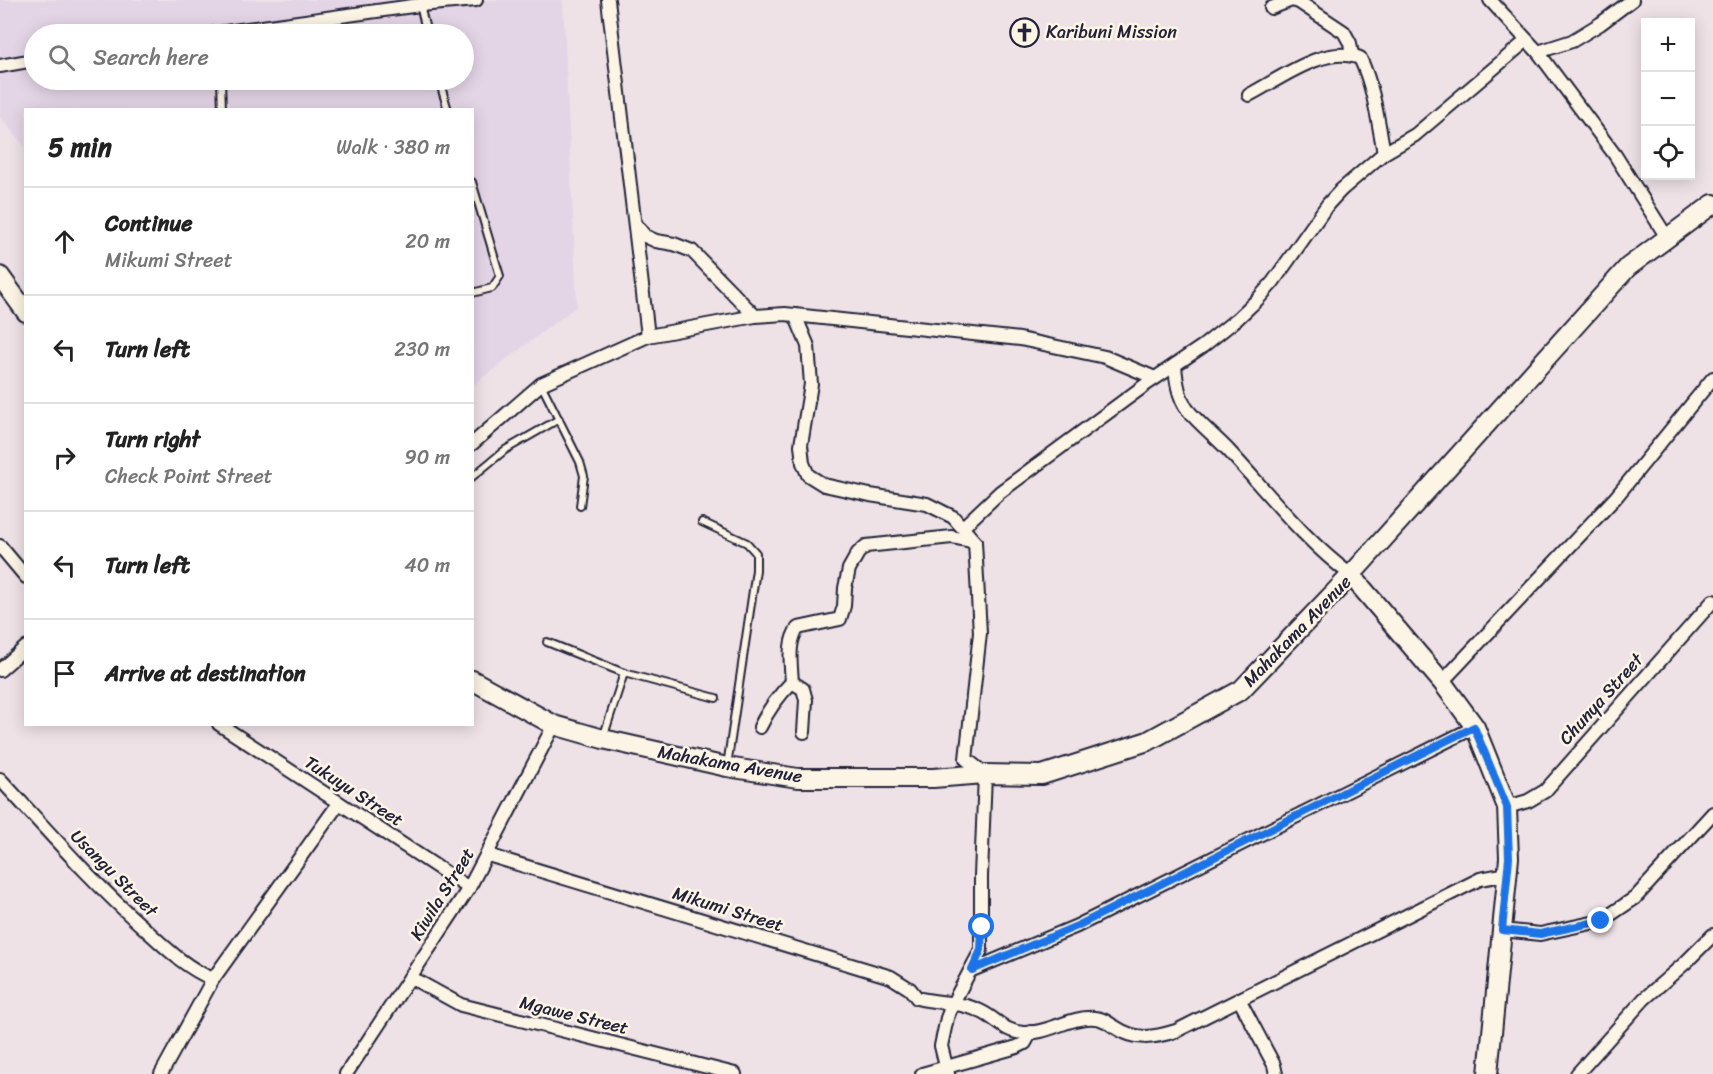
<!DOCTYPE html>
<html lang="en">
<head>
<meta charset="utf-8">
<style>
  :root { --surface:#fff; --page:#f2f2f2; --text:#222; --muted:#767676; --line:#e0e0e0 }
  body { margin:0; font-family:Sriracha,sans-serif; background:var(--page); color:var(--text) }
  .controls { position:absolute; right:18px; top:18px; display:grid; overflow:hidden; border-radius:0px; box-shadow:0 3px 15px #0003 }
  .controls button { width:54px; height:54px; display:grid; place-items:center; padding:0; border:0; border-bottom:2px solid var(--line); background:var(--surface); color:var(--text); font:30px sans-serif }
  .stop { position:absolute; width:18px; height:18px; margin:-14px; border:4px solid #1a73e8; border-radius:50%; background:#fff }
  .stop.end { background:#1a73e8; border-color:#fff; box-shadow:0 2px 6px #0008 }
  .list { margin:0; padding:0; list-style:none }
  h2 { display:flex; justify-content:space-between; align-items:center; height:78px; margin:0; padding:0 24px; font-size:26px }
  h2 small { font-size:20px; font-weight:400; color:var(--muted) }
  .list li { display:grid; grid-template-columns:39px 1fr auto; gap:18px; align-items:center; box-sizing:border-box; height:108px; padding:0 24px; border-top:2px solid var(--line) }
  .list b { display:block; font-size:22px; white-space:nowrap }
  .list p { margin:0; font-size:20px; white-space:nowrap; color:var(--muted) }
  .list em { font-size:20px; font-style:normal; color:var(--muted) }
  .icon { flex:none; width:33px; height:33px; fill:none; stroke:currentColor; stroke-width:2; stroke-linecap:round; stroke-linejoin:round }
  .map { position:relative; flex:none; width:1713px; height:1074px; overflow:hidden }
  .search { position:absolute; background:var(--surface); box-shadow:0 3px 15px #0003; left:24px; top:24px; width:450px; height:66px; display:flex; align-items:center; gap:15px; box-sizing:border-box; padding:0 21px; border-radius:33px; color:var(--muted); font-size:22px }
  .panel { position:absolute; background:var(--surface); box-shadow:0 3px 15px #0003; left:24px; top:108px; width:450px; height:618px; border-radius:0px }
  .map>svg:first-child { display:block }
  .built { fill:#e4d5e6; fill-rule:evenodd }
  .lines { fill:none; stroke-linecap:round; stroke-linejoin:round }
  .lane-casing { stroke:#22223b; stroke-width:10 }
  .street-casing { stroke:#22223b; stroke-width:16 }
  .secondary-casing { stroke:#22223b; stroke-width:22 }
  .lane { stroke:#fcf5e5; stroke-width:6 }
  .street { stroke:#fcf5e5; stroke-width:12 }
  .secondary { stroke:#fcf5e5; stroke-width:18 }
  .route { stroke:#1a73e8; stroke-width:8 }
  .labels { text-anchor:middle; dominant-baseline:central; stroke-width:5; stroke-linejoin:round; paint-order:stroke }
  .poi-label { font-size:18px; fill:#22223b; stroke:#fcf5e5; text-anchor:start }
  .street-label { font-size:18px; fill:#22223b; stroke:#fcf5e5 }
</style>
</head>
<body>
<div class="map">
<svg width="1713" height="1074" viewBox="0 0 1713 1074">
  <rect width="100%" height="100%" fill="#eee2e6"/>
  <filter id="ink" filterUnits="userSpaceOnUse"><feTurbulence type="fractalNoise" baseFrequency=".0167" numOctaves="2"/><feDisplacementMap in="SourceGraphic" scale="12" xChannelSelector="R" yChannelSelector="G"/><feConvolveMatrix kernelMatrix="1 2 1 2 8 2 1 2 1" color-interpolation-filters="sRGB"/></filter>
  <g filter="url(#ink)">
    <!-- built -->
    <path class="built" d="M0 0H563L577 306 473 385 472 110H26L25 147 0 117ZM34 34H464V80H34Z"/>
    <g class="lines">
      <defs>
        <g id="lane">
          <polyline points="420,5 427,34"/>
          <polyline points="221,80 222,110"/>
          <polyline points="439,80 448,110"/>
          <polyline points="472,182 500,276 492,288 472,293"/>
          <polyline points="541,384 580,462 584,476 580,506"/>
          <polyline points="472,477 505,450 559,419"/>
          <polyline points="702,522 747,543 756,553 756,570 727,766"/>
          <polyline points="547,642 624,673"/>
          <polyline points="603,738 624,673 716,698"/>
        </g>
        <g id="street">
          <polyline points="608,0 648,336"/>
          <polyline points="1490,0 1538,52 1615,155 1668,239"/>
          <polyline points="1271,8 1292,0 1299,2 1344,32 1350,43 1352,55"/>
          <polyline points="211,34 420,5 476,0"/>
          <polyline points="1538,52 1572,41 1600,24 1632,0"/>
          <polyline points="0,66 34,60"/>
          <path d="M1249 95C1280 79 1325 44 1360 58 1374 87 1378 122 1384 153"/>
          <polyline points="636,225 645,236 656,241 674,244 692,251 755,316"/>
          <polyline points="795,315 808,346 811,384 801,445 803,463 808,475 824,485 870,495 927,504 953,517 975,542 980,633 966,759 985,774 981,876 981,950 953,1003 947,1018 941,1046 948,1074"/>
          <path d="M1175 365C1176 380 1178 396 1187 409 1199 424 1216 437 1229 451 1269 494 1304 540 1351 575"/>
          <polyline points="472,444 541,384 648,336 755,316 785,314 1020,339 1105,357 1155,378"/>
          <polyline points="963,527 1000,492 1148,383 1203,346 1237,319 1258,299 1273,282 1328,204 1341,190 1384,153 1415,135 1526,41"/>
          <polyline points="0,546 26,577"/>
          <polyline points="0,670 26,647"/>
          <polyline points="1442,682 1616,497 1713,378"/>
          <polyline points="219,724 469,888"/>
          <path d="M760 727C768 710 778 696 792 682"/>
          <path d="M804 732 806 700 803 689 792 682C791 665 787 642 798 628L840 619 844 606 845 588 849 569 858 553 866 546 952 537 975 542"/>
          <path d="M0 779C47 830 92 882 144 928 166 948 186 968 213 979"/>
          <polyline points="1507,807 1528,801 1545,791 1713,601"/>
          <path d="M488 855 891 977 910 989 917 998C940 1004 962 1001 984 1013 997 1020 1007 1033 1024 1033 1048 1034 1070 1016 1095 1018 1103 1018 1108 1023 1115 1027 1136 1041 1153 1038 1176 1031L1480 879 1508 874"/>
          <polyline points="1502,930 1540,934 1601,921 1635,898 1713,813"/>
          <polyline points="972,970 1077,926 1475,727"/>
          <polyline points="410,977 461,1005 735,1074"/>
          <polyline points="1239,999 1274,1065 1276,1074"/>
          <polyline points="161,1074 213,979 339,803"/>
          <polyline points="346,1074 469,888 554,725"/>
          <polyline points="922,1074 1017,1047 1025,1043 1031,1032"/>
          <polyline points="1577,1074 1644,999 1685,963 1713,935"/>
        </g>
        <g id="secondary">
          <polyline points="0,276 26,312"/>
          <polyline points="1351,575 1442,682 1475,727 1507,807 1509,858 1488,1074"/>
          <polyline points="472,680 554,725 603,739 727,767 798,778 933,778 985,774 1042,775 1148,741 1241,690 1351,575 1628,267 1713,204"/>
        </g>
      </defs>
      <!-- lane casing -->
      <use href="#lane" class="lane-casing"/>
      <!-- street casing -->
      <use href="#street" class="street-casing"/>
      <!-- secondary casing -->
      <use href="#secondary" class="secondary-casing"/>
      <!-- lane -->
      <use href="#lane" class="lane"/>
      <!-- street -->
      <use href="#street" class="street"/>
      <!-- secondary -->
      <use href="#secondary" class="secondary"/>
    </g>
  </g>
  <g class="lines" filter="url(#ink)">
    <!-- route -->
    <polyline class="route" points="982,927 981,950 972,970 1077,926 1474,727 1507,807 1509,858 1502,930 1540,934 1601,921"/>
  </g>
  <!-- icons -->
  <defs>
    <symbol id="church-ring" viewBox="-11 -11 22 22"><circle r="9.5" fill="#fcf5e5" stroke="#22223b" stroke-width="1.5"/><path d="M-1.2-6h2.4v3.5h3.3v2.4h-3.3V6h-2.4V-.1h-3.3v-2.4h3.3Z" fill="#22223b"/></symbol>
  </defs>
  <g fill-rule="evenodd">
    <use href="#church-ring" x="1008" y="16" width="33" height="33"/>
  </g>
  <g class="labels">
    <!-- poi labels -->
    <g class="poi-label">
      <text x="1046" y="32">Karibuni Mission</text>
    </g>
    <!-- street labels -->
    <g class="street-label">
      <text transform="translate(1297 631) rotate(-46)">Mahakama Avenue</text>
      <text transform="translate(1601 699) rotate(-48)">Chunya Street</text>
      <text transform="translate(730 764) rotate(10)">Mahakama Avenue</text>
      <text transform="translate(354 791) rotate(33)">Tukuyu Street</text>
      <text transform="translate(114 873) rotate(45)">Usangu Street</text>
      <text transform="translate(442 894) rotate(-58)">Kiwila Street</text>
      <text transform="translate(728 909) rotate(17)">Mikumi Street</text>
      <text transform="translate(574 1015) rotate(14)">Mgawe Street</text>
    </g>
  </g>
</svg>
<div class="controls">
<button>+</button>
<button>−</button>
<button><svg class="icon" aria-label="locate" viewBox="0 0 24 24"><circle cx="12" cy="12" r="6"/><path d="M12 2v4M12 18v4M2 12h4M18 12h4"/></svg></button>
</div>
<div class="stop" style="left:982px;top:927px"></div>
<div class="stop end" style="left:1601px;top:921px"></div>
<div class="search"><svg class="icon" aria-label="search" viewBox="0 0 24 24"><circle cx="10" cy="10" r="6"/><path d="M15 15l6 6"/></svg>Search here</div>
<section class="panel">
<h2>5 min<small>Walk · 380 m</small></h2>
<ul class="list">
<li><svg class="icon" aria-label="ahead" viewBox="0 0 24 24"><path d="M12 20V5M6 11l6-6 6 6"/></svg><div><b>Continue</b><p>Mikumi Street</p></div><em>20 m</em></li>
<li><svg class="icon" aria-label="left" viewBox="0 0 24 24"><path d="M17 20v-9H6M10 6l-5 5 5 5"/></svg><div><b>Turn left</b></div><em>230 m</em></li>
<li><svg class="icon" aria-label="right" viewBox="0 0 24 24"><path d="M7 20v-9h11M14 6l5 5-5 5"/></svg><div><b>Turn right</b><p>Check Point Street</p></div><em>90 m</em></li>
<li><svg class="icon" aria-label="left" viewBox="0 0 24 24"><path d="M17 20v-9H6M10 6l-5 5 5 5"/></svg><div><b>Turn left</b></div><em>40 m</em></li>
<li><svg class="icon" aria-label="arrive" viewBox="0 0 24 24"><path d="M6 21V4h12l-3 4 3 4H6"/></svg><div><b>Arrive at destination</b></div></li>
</ul>
</section>
</div>
</body>
</html>
